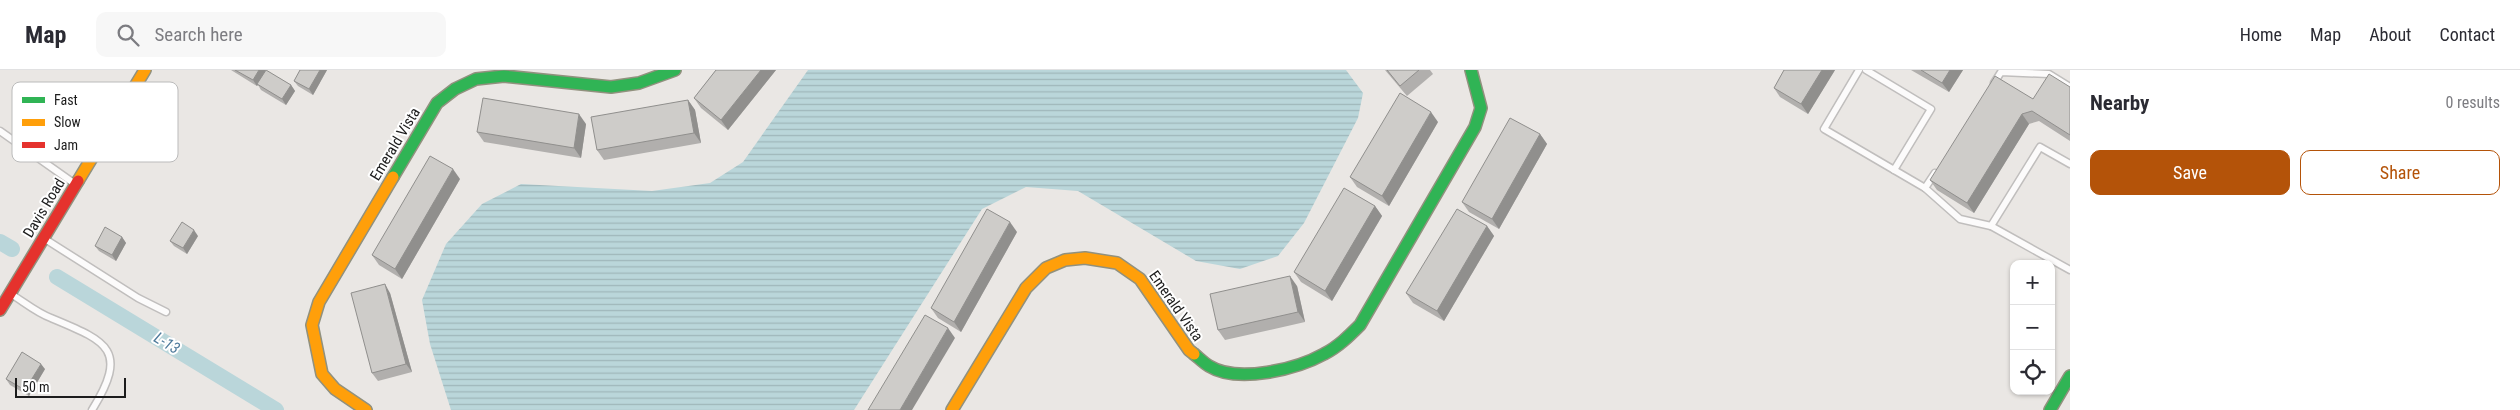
<!DOCTYPE html>
<html lang="en">
<head>
<meta charset="utf-8">
<style>
  :root { --surface:#fff; --page:#f7f7f7; --text:#2b2b33; --muted:#7c7c81; --line:#e1e1e2; --accent:#b45309 }
  body { margin:0; font-family:"Roboto Condensed",sans-serif; background:var(--page); color:var(--text) }
  .controls { position:absolute; right:15px; bottom:15px; display:grid; overflow:hidden; border-radius:10px; box-shadow:0 1px 4px #0004 }
  .controls button { width:45px; height:45px; display:grid; place-items:center; padding:0; border:0; border-bottom:1px solid var(--line); background:var(--surface); color:var(--text); font:25px sans-serif }
  .scale { position:absolute; left:15px; bottom:12px; width:111px; box-sizing:border-box; padding-left:5px; border:2px solid #1c1c1c; border-top:0; font-size:14px; line-height:18px; white-space:nowrap; color:#1c1c1c; -webkit-text-stroke:4px #fff; paint-order:stroke }
  .list { margin:0; padding:0; list-style:none }
  h2 { display:flex; justify-content:space-between; align-items:center; height:65px; margin:0; padding:0 20px; font-size:21px }
  h2 small { font-size:16px; font-weight:400; color:var(--muted) }
  .actions { display:flex; gap:10px; padding:15px 20px }
  .actions a { flex:1; padding:11px 0; border:1px solid var(--accent); border-radius:10px; text-align:center; font-size:18px; color:var(--accent) }
  .actions .main { background:var(--accent); color:#fff }
  .icon { flex:none; width:28px; height:28px; fill:none; stroke:currentColor; stroke-width:2; stroke-linecap:round; stroke-linejoin:round }
  .map { position:relative; flex:none; width:2070px; height:340px; overflow:hidden }
  header { display:flex; align-items:center; gap:30px; box-sizing:border-box; height:70px; padding:0 25px; background:var(--surface); border-bottom:1px solid var(--line) }
  header strong { font-size:24px }
  nav { display:flex; gap:28px; margin-inline-start:auto; font-size:18px }
  .search { width:350px; height:45px; background:var(--page); display:flex; align-items:center; gap:12px; box-sizing:border-box; padding:0 18px; border-radius:10px; color:var(--muted); font-size:19px }
  main { display:flex }
  aside { flex:1; background:var(--surface) }
  .map>svg:first-child { display:block }
  .water { fill:url(#water-rules) }
  .lines { fill:none; stroke-linecap:round; stroke-linejoin:round }
  .canal { stroke:#bad6da; stroke-width:16 }
  .lane-casing { stroke:#c0bebd; stroke-width:9 }
  .fast-casing { stroke:#91917e; stroke-width:14 }
  .slow-casing { stroke:#91917e; stroke-width:14 }
  .jam-casing { stroke:#91917e; stroke-width:14 }
  .lane { stroke:#fcfbfb; stroke-width:6 }
  .fast { stroke:#30b455; stroke-width:11 }
  .slow { stroke:#ff9f0a; stroke-width:11 }
  .jam { stroke:#e5322d; stroke-width:11 }
  .wall { fill:#b1afad }
  .shaded-wall { fill:#908f8d }
  .building { fill:#ceccc9; stroke:#908f8d }
  .labels { text-anchor:middle; dominant-baseline:central; stroke-width:4; stroke-linejoin:round; paint-order:stroke }
  .street-label { font-size:15px; fill:#1c1c1c; stroke:#fff }
  .water-label { font-size:16px; font-style:italic; fill:#4e7a9b; stroke:#fff }
  .key { fill:#fff; stroke:#bbb; stroke-width:1 }
  .key-label { font-size:14px; fill:#1c1c1c }
</style>
</head>
<body>
<header>
<strong>Map</strong>
<div class="search"><svg class="icon" aria-label="search" viewBox="0 0 24 24"><circle cx="10" cy="10" r="6"/><path d="M15 15l6 6"/></svg>Search here</div>
<nav><a>Home</a><a>Map</a><a>About</a><a>Contact</a></nav>
</header>
<main>
<div class="map">
<svg width="2070" height="340" viewBox="0 0 2070 340">
  <defs>
    <pattern id="water-rules" width="6" height="5" patternUnits="userSpaceOnUse" patternTransform="scale(1.25)"><rect width="6" height="5" fill="#bad6da"/><path d="M0 2.5h6" fill="none" stroke="#9fb7ba"/></pattern>
  </defs>
  <rect width="100%" height="100%" fill="#eae7e4"/>
  <!-- water -->
  <polygon class="water" points="808,0 1346,0 1363,23 1358,48 1304,153 1278,186 1240,199 1196,191 1078,121 1026,117 982,139 854,340 451,340 430,274 422,230 446,174 482,134 521,114 652,121 710,113 743,92"/>
  <g class="lines">
    <!-- canal -->
    <g class="canal">
      <polyline points="0,172 12,179"/>
      <polyline points="57,207 276,340"/>
    </g>
    <defs>
      <g id="lane">
        <polyline points="1859,0 1824,59 1925,118 1935,103"/>
        <polyline points="1866,0 1931,39 1894,100"/>
        <polyline points="1994,13 2001,2 2049,4 2070,17"/>
        <polyline points="0,61 75,114"/>
        <polyline points="2070,94 2040,77 1991,156 2070,200"/>
        <polyline points="1925,118 1960,149 1991,156"/>
        <polyline points="45,169 138,228 166,242"/>
        <path d="M11 224C24 232 37 243 51 248 106 271 130 279 92 340"/>
      </g>
      <g id="fast">
        <polyline points="393,107 437,33 455,19 476,9 504,6 611,17 639,13 675,0"/>
        <path d="M1194 284C1199 288 1204 293 1209 296 1238 314 1297 299 1324 284 1338 277 1349 266 1360 255L1475 57 1481 38 1471 0"/>
        <polyline points="2050,340 2070,306"/>
      </g>
      <g id="slow">
        <polyline points="78,111 145,0"/>
        <polyline points="366,340 335,319 322,304 312,255 319,232 393,107"/>
        <polyline points="952,340 1026,218 1046,198 1065,190 1085,188 1117,193 1140,209 1189,280 1194,284"/>
      </g>
      <polyline id="jam" points="0,240 78,111"/>
    </defs>
    <!-- lane casing -->
    <use href="#lane" class="lane-casing"/>
    <!-- fast casing -->
    <use href="#fast" class="fast-casing"/>
    <!-- slow casing -->
    <use href="#slow" class="slow-casing"/>
    <!-- jam casing -->
    <use href="#jam" class="jam-casing"/>
    <!-- lane -->
    <use href="#lane" class="lane"/>
    <!-- fast -->
    <use href="#fast" class="fast"/>
    <!-- slow -->
    <use href="#slow" class="slow"/>
    <!-- jam -->
    <use href="#jam" class="jam"/>
  </g>
  <!-- wall -->
  <g class="wall">
    <polygon points="231,0 265,0 291,15 295,21 286,35 261,20 258,15 257,16"/>
    <polygon points="300,0 327,0 313,25 298,16 294,11"/>
    <polygon points="716,0 776,0 728,60 701,38 694,28"/>
    <polygon points="1385,0 1430,0 1433,4 1407,26"/>
    <polygon points="1784,0 1835,0 1808,44 1780,27 1774,18"/>
    <polygon points="1911,0 1963,0 1949,22"/>
    <polygon points="2070,17 2070,71 2039,51 2029,54 1974,143 1937,120 1930,110 2033,29"/>
    <polygon points="688,30 695,40 701,73 604,90 597,80"/>
    <polygon points="1438,52 1389,136 1357,117 1350,107"/>
    <polygon points="586,54 581,88 484,72 477,62"/>
    <polygon points="1540,64 1547,74 1499,159 1469,142 1462,132"/>
    <polygon points="460,109 402,209 379,195 372,185"/>
    <polygon points="1375,136 1382,146 1332,231 1301,212 1294,202"/>
    <polygon points="1487,156 1494,166 1444,251 1413,233 1406,223"/>
    <polygon points="1017,162 961,262 938,248 931,238"/>
    <polygon points="198,166 187,184 174,176 170,171"/>
    <polygon points="122,167 126,173 116,191 99,181 95,176"/>
    <polygon points="1297,216 1305,252 1225,270 1218,260"/>
    <polygon points="390,223 412,302 378,311 372,303"/>
    <polygon points="45,299 29,326 10,315 6,309"/>
  </g>
  <!-- shaded-wall -->
  <g class="shaded-wall">
    <polygon points="259,0 265,0 266,1 257,16 253,10"/>
    <polygon points="320,0 327,0 313,25 309,19"/>
    <polygon points="761,0 776,0 728,60 721,50"/>
    <polygon points="1822,0 1835,0 1808,44 1801,34"/>
    <polygon points="1950,0 1963,0 1949,22 1942,13"/>
    <polygon points="291,15 295,21 286,35 282,29"/>
    <polygon points="688,30 695,40 701,73 694,63"/>
    <polygon points="1431,42 1438,52 1389,136 1382,126"/>
    <polygon points="579,44 586,54 581,88 574,78"/>
    <polygon points="2022,44 2029,54 1974,143 1967,133"/>
    <polygon points="1540,64 1547,74 1499,159 1492,149"/>
    <polygon points="453,99 460,109 402,209 395,199"/>
    <polygon points="1375,136 1382,146 1332,231 1325,221"/>
    <polygon points="1010,152 1017,162 961,262 954,252"/>
    <polygon points="1487,156 1494,166 1444,251 1437,241"/>
    <polygon points="194,160 198,166 187,184 183,178"/>
    <polygon points="122,167 126,173 116,191 112,185"/>
    <polygon points="1290,206 1297,216 1305,252 1298,242"/>
    <polygon points="385,214 390,223 412,302 406,294"/>
    <polygon points="948,258 955,268 912,340 900,340"/>
    <polygon points="41,294 45,299 29,326 25,320"/>
  </g>
  <!-- building -->
  <g class="building">
    <polygon points="235,0 259,0 253,10"/>
    <polygon points="266,0 291,15 282,29 257,14"/>
    <polygon points="300,0 320,0 309,19 294,11"/>
    <polygon points="716,0 761,0 721,50 694,28"/>
    <polygon points="1387,0 1419,0 1400,16"/>
    <polygon points="1784,0 1822,0 1801,34 1774,18"/>
    <polygon points="1921,0 1950,0 1942,13"/>
    <polygon points="2049,4 2070,17 2070,65 2032,41 2022,44 1967,133 1930,110 1995,6 2033,29"/>
    <polygon points="1400,23 1431,42 1382,126 1350,107"/>
    <polygon points="483,28 579,44 574,78 477,62"/>
    <polygon points="688,30 694,63 597,80 591,47"/>
    <polygon points="1510,48 1540,64 1492,149 1462,132"/>
    <polygon points="430,86 453,99 395,199 372,185"/>
    <polygon points="1344,118 1375,136 1325,221 1294,202"/>
    <polygon points="987,139 1010,152 954,252 931,238"/>
    <polygon points="1457,139 1487,156 1437,241 1406,223"/>
    <polygon points="182,152 194,160 183,178 170,171"/>
    <polygon points="105,157 122,167 112,185 95,176"/>
    <polygon points="1290,206 1298,242 1218,260 1210,224"/>
    <polygon points="385,214 406,294 372,303 351,223"/>
    <polygon points="925,245 948,258 900,340 868,340"/>
    <polygon points="22,282 41,294 25,320 6,309"/>
  </g>
  <g class="labels">
    <!-- street labels -->
    <g class="street-label">
      <text transform="translate(395 74) rotate(-59)">Emerald Vista</text>
      <text transform="translate(44 138) rotate(-59)">Davis Road</text>
      <text transform="translate(1176 236) rotate(55)">Emerald Vista</text>
    </g>
    <!-- water labels -->
    <g class="water-label">
      <text transform="translate(167 273) rotate(31)">L-13</text>
    </g>
  </g>
  <!-- legend -->
  <rect x="12" y="12" width="166" height="80" rx="8" class="key"/>
  <rect x="22" y="27" width="23" height="6" fill="#30b455"/>
  <rect x="22" y="49" width="23" height="7" fill="#ff9f0a"/>
  <rect x="22" y="72" width="23" height="6" fill="#e5322d"/>
  <g class="key-label">
    <text x="54" y="35">Fast</text>
    <text x="54" y="57">Slow</text>
    <text x="54" y="80">Jam</text>
  </g>
</svg>
<div class="controls">
<button>+</button>
<button>−</button>
<button><svg class="icon" aria-label="locate" viewBox="0 0 24 24"><circle cx="12" cy="12" r="6"/><path d="M12 2v4M12 18v4M2 12h4M18 12h4"/></svg></button>
</div>
<div class="scale">50 m</div>
</div>
<aside>
<h2>Nearby<small>0 results</small></h2>
<ul class="list">
</ul>
<div class="actions"><a class="main">Save</a><a>Share</a></div>
</aside>
</main>
</body>
</html>
